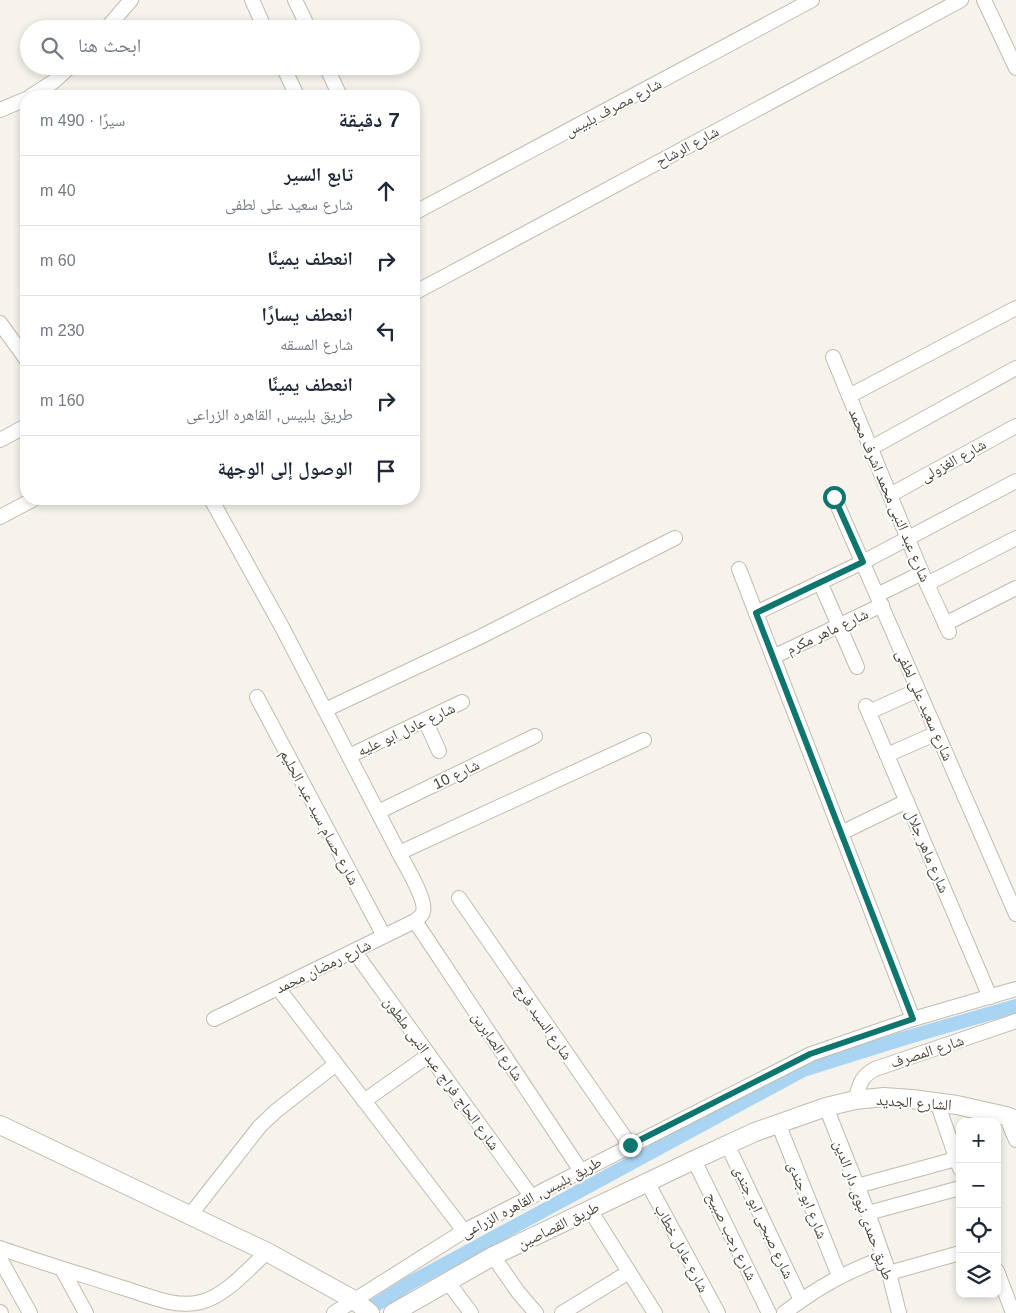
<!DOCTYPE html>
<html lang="ar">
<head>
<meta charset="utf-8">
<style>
  :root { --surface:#fff; --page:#f6f6f7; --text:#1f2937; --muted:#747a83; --line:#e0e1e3 }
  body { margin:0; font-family:Helvetica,"Noto Naskh Arabic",sans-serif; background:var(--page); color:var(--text); direction:rtl }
  .controls { position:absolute; right:15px; bottom:15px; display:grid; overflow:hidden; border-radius:10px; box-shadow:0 2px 8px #0003 }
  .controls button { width:45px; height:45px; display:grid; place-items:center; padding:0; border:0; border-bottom:1px solid var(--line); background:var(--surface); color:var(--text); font:25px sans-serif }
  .stop { position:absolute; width:15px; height:15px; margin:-11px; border:4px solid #0f766e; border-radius:50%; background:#fff }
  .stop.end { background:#0f766e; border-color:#fff; box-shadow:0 1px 5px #0008 }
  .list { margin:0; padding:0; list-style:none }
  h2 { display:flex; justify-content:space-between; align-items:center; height:65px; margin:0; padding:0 20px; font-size:21px }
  h2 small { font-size:16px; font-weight:400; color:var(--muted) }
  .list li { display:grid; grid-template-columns:32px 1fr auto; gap:15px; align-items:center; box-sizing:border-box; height:70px; padding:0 20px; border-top:1px solid var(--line) }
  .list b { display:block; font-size:19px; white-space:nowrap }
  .list p { margin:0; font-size:16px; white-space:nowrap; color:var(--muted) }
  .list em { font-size:16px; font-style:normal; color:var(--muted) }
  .icon { flex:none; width:28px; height:28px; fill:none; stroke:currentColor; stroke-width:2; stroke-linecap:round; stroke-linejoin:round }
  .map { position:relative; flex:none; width:1016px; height:1313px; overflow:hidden; direction:ltr }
  .search { position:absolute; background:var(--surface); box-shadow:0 2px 8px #0003; left:20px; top:20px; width:400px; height:55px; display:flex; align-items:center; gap:12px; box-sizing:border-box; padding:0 18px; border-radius:28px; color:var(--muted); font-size:19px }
  .panel { position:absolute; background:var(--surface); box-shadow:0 2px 8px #0003; left:20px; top:90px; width:400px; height:415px; border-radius:20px; direction:rtl }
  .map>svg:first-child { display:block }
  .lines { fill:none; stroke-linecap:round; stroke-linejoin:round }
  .canal { stroke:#a9d4f2; stroke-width:14 }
  .minor-casing { stroke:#c2bbae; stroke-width:16 }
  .tertiary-casing { stroke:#c2bbae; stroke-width:20 }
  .minor { stroke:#fff; stroke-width:14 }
  .tertiary { stroke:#fff; stroke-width:18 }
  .route { stroke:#0f766e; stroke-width:6 }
  .labels { text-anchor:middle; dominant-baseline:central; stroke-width:4; stroke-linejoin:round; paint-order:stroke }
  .street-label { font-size:15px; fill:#4b4439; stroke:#fff }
</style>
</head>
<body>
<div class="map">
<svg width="1016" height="1313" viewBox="0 0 1016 1313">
  <rect width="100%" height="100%" fill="#f6f3ec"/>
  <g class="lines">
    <!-- canal -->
    <polyline class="canal" points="363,1313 410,1283 803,1070 905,1038 1016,1006"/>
    <defs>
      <g id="minor">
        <polyline points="252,0 265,29"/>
        <polyline points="295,0 309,29"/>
        <polyline points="984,0 1016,68"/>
        <polyline points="106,29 131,0"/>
        <polyline points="283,66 297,96"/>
        <polyline points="326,66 340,96"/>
        <polyline points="31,96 53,82 71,66"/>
        <polyline points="0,110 26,99"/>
        <polyline points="414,213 812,0"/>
        <polyline points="414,293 961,0"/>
        <polyline points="0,323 26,359"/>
        <polyline points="833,357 922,573 949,632"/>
        <polyline points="849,396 1016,308"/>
        <polyline points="0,440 26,426"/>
        <polyline points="871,448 1016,368"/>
        <polyline points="890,495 1016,426"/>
        <polyline points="834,497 1016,914"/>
        <path d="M211 499 283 629 399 853C405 865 427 900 423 912 422 916 418 918 415 921L214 1019"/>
        <polyline points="0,517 34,499"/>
        <polyline points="739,569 913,1019"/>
        <polyline points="820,582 857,667"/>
        <polyline points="927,584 1016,538"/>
        <polyline points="877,595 922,573"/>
        <polyline points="756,613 863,562 1016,481"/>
        <polyline points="945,624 1016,588"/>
        <polyline points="773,657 882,605"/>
        <polyline points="257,697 384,936"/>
        <polyline points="866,706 990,997"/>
        <polyline points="325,710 480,637 675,538"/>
        <polyline points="869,712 918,690"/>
        <polyline points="425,720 439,751"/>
        <polyline points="887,755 937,733"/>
        <polyline points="349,756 462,702"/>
        <polyline points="378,812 535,736"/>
        <polyline points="841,833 907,801"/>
        <polyline points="399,853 644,740"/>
        <polyline points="459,898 630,1145"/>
        <polyline points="415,921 581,1171"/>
        <polyline points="354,951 531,1196"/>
        <polyline points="278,988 464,1231"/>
        <path d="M855 1100C860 1085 860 1077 875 1069L1016 1021"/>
        <polyline points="364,1101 429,1055"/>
        <polyline points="937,1102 960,1169"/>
        <polyline points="826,1107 868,1213 889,1273 899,1313"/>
        <polyline points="1006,1116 1016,1140"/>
        <polyline points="778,1123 839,1276"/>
        <polyline points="727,1144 801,1300"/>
        <polyline points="694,1160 769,1313"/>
        <polyline points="647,1182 718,1313"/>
        <polyline points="857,1186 956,1159"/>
        <polyline points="590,1210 655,1313"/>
        <polyline points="868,1213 960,1188"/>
        <polyline points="191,1214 260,1126 276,1111 336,1064"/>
        <path d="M0 1248C40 1262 80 1274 120 1287 145 1294 175 1309 201 1302 227 1295 248 1269 267 1252"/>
        <polyline points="493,1256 518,1292 536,1313"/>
        <polyline points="0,1259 30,1313"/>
        <polyline points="62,1269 86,1313"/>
        <polyline points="997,1271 1013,1313"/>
        <polyline points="889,1273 960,1253"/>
        <polyline points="448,1282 471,1313"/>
        <polyline points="0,1312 1,1313"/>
        <polyline points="334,1313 464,1231 811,1054 913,1019 1016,989"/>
        <polyline points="562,1313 629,1272"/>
        <path d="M784 1313C818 1287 844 1273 883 1258"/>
      </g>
      <g id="tertiary">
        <polyline points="0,1125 267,1252 354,1300 370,1313"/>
        <polyline points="393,1313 493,1256 694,1160 755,1132 826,1107 855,1100 884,1097 912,1099 957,1105 1006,1116 1016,1120"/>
      </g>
    </defs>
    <!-- minor casing -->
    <use href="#minor" class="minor-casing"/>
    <!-- tertiary casing -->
    <use href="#tertiary" class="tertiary-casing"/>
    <!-- minor -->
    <use href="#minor" class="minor"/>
    <!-- tertiary -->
    <use href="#tertiary" class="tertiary"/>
  </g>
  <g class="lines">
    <!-- route -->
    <polyline class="route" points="630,1145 810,1054 913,1019 756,613 863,562 834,497"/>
  </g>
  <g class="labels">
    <!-- street labels -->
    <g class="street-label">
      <text transform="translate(613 107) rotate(-28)">شارع مصرف بلبيس</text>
      <text transform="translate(687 146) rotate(-28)">شارع الرشاح</text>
      <text transform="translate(953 460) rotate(-29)">شارع الغزولى</text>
      <text transform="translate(890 495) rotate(67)">شارع عبد النبى محمد اشرف محمد</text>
      <text transform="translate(827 631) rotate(-25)">شارع ماهر مكرم</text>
      <text transform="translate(925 705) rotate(66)">شارع سعيد على لطفى</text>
      <text transform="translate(406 729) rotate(-25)">شارع عادل ابو عليه</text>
      <text transform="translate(456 774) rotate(-26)">شارع 10</text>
      <text transform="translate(320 817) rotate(62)">شارع حسام سيد عبد الحليم</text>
      <text transform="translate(928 851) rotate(67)">شارع ماهر جلال</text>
      <text transform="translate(323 966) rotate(-26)">شارع رمضان محمد</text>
      <text transform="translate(544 1022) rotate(55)">شارع السيد فرج</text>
      <text transform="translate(498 1046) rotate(56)">شارع الصابرين</text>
      <text transform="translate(927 1051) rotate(-18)">شارع المصرف</text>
      <text transform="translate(442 1073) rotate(54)">شارع الحاج فراج عبد النبى ملطون</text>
      <text transform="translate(914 1102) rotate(4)">الشارع الجديد</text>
      <text transform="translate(531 1197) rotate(-28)">طريق بلبيس, القاهره الزراعى</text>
      <text transform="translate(808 1200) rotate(68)">شارع ابو جندى</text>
      <text transform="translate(864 1210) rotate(70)">طريق حمدى نبوى دار الدين</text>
      <text transform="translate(764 1222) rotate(65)">شارع صبحى ابو جندى</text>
      <text transform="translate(558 1225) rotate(-26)">طريق القصاصين</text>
      <text transform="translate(732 1236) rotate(64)">شارع رجب صبيح</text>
      <text transform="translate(682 1248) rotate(62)">شارع عادل خطاب</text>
    </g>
  </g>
</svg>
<div class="controls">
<button>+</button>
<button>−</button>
<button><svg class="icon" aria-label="locate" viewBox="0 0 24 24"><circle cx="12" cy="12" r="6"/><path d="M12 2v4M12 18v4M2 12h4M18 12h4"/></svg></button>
<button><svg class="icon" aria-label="layers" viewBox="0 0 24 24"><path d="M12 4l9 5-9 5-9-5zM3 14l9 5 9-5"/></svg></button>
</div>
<div class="stop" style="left:834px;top:497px"></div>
<div class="stop end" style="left:630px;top:1145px"></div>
<div class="search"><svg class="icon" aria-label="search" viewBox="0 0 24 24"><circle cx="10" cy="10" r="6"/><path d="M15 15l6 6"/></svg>ابحث هنا</div>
<section class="panel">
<h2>7 دقيقة<small>سيرًا · 490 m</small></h2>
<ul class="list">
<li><svg class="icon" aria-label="ahead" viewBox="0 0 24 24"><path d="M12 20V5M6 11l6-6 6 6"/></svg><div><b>تابع السير</b><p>شارع سعيد على لطفى</p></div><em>40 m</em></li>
<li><svg class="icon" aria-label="right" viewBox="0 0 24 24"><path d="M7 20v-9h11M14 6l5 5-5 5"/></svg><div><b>انعطف يمينًا</b></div><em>60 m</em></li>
<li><svg class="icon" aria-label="left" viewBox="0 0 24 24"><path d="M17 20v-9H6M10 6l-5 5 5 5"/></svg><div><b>انعطف يسارًا</b><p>شارع المسقه</p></div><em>230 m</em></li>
<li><svg class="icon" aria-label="right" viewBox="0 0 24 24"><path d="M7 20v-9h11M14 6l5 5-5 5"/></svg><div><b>انعطف يمينًا</b><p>طريق بلبيس, القاهره الزراعى</p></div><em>160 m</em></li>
<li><svg class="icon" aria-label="arrive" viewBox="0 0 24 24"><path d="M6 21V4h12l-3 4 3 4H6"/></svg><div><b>الوصول إلى الوجهة</b></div></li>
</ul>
</section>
</div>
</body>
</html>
